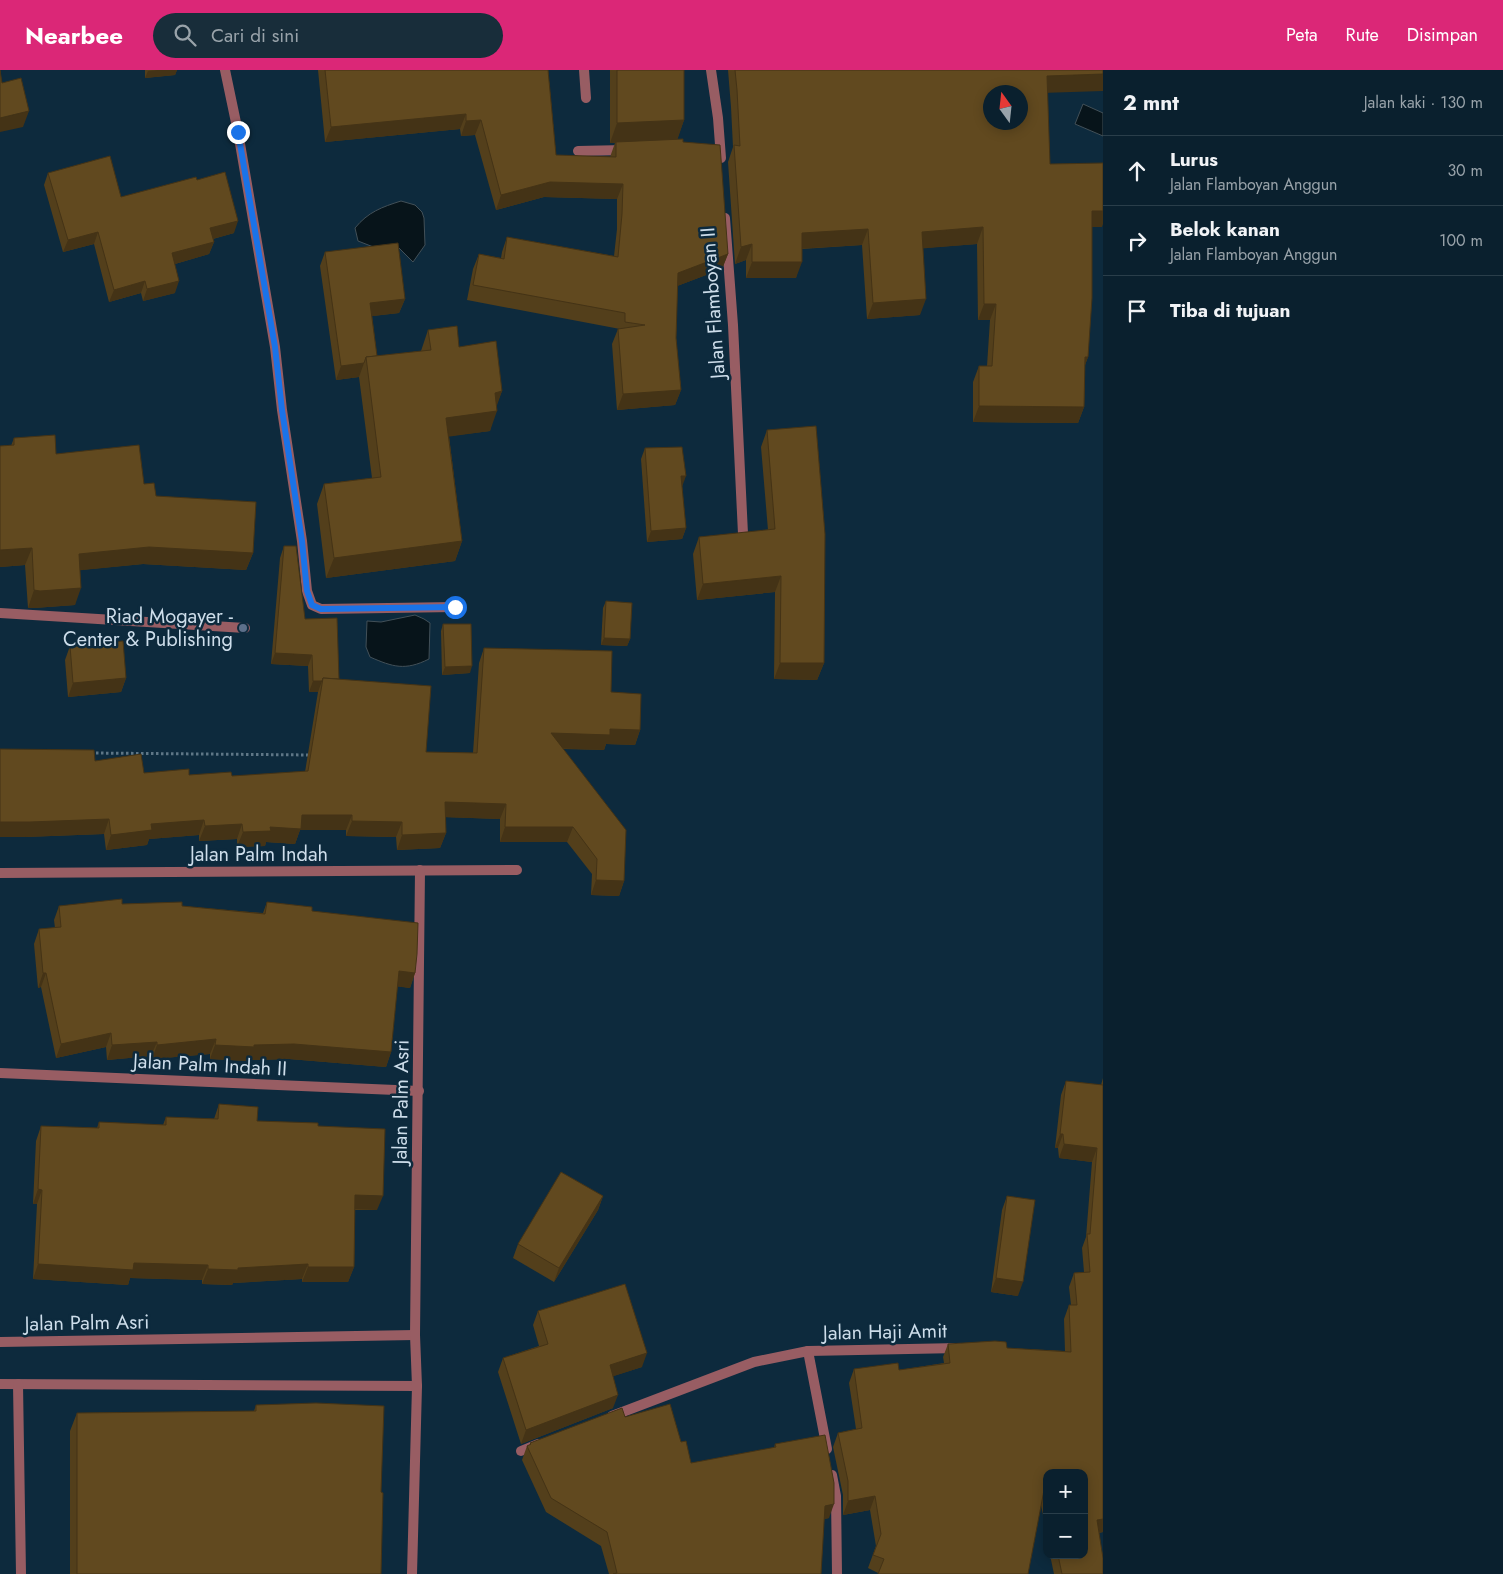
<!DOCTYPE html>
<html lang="id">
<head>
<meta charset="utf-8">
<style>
  :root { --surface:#0a202e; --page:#182d3a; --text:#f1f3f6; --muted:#99a3aa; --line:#2a3e4a; --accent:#db2777 }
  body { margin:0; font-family:Jost,sans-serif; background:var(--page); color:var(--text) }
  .controls { position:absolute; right:15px; bottom:15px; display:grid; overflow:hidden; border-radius:10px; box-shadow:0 2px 12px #0003 }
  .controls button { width:45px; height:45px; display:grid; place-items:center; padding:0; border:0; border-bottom:1px solid var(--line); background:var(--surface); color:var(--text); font:25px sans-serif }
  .compass { position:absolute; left:983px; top:15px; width:45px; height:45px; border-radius:50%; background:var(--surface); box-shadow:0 2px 12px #0003; rotate:345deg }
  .stop { position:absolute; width:15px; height:15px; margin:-11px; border:4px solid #1a73e8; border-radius:50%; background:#fff }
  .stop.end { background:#1a73e8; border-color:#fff; box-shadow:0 1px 5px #0008 }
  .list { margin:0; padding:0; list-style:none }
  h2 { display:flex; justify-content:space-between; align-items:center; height:65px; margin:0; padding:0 20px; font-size:21px }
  h2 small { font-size:16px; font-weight:400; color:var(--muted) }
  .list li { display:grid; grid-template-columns:32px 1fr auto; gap:15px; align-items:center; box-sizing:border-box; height:70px; padding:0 20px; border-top:1px solid var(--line) }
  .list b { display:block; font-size:19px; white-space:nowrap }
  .list p { margin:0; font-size:16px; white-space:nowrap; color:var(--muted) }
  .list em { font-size:16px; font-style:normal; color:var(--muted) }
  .icon { flex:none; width:28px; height:28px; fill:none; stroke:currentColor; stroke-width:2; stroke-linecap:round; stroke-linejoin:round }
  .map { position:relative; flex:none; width:1103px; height:1504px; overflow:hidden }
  header { display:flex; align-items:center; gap:30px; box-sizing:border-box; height:70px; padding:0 25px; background:var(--accent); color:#fff }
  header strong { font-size:24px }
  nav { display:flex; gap:28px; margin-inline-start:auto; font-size:18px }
  .search { width:350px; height:45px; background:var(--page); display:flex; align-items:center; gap:12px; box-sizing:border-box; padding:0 18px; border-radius:28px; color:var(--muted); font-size:19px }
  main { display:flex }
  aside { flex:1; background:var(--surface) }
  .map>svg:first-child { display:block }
  .water { fill:#07141a; stroke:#425058 }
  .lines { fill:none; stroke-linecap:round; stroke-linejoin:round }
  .path { stroke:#5e7686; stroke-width:3; stroke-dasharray:2.5 2.5; stroke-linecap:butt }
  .street { stroke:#985d63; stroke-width:10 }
  .wall { fill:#533f1b }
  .shaded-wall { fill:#443316 }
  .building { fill:#61491f; stroke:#443316; fill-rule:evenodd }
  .route { stroke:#1a73e8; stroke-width:6 }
  .service-dot { fill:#5c6f8a; stroke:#0d2a3d; stroke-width:2 }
  .labels { text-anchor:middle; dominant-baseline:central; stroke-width:5; stroke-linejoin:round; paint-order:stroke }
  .street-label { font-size:20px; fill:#cdddea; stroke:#0d2a3d }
  .poi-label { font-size:20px; fill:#cdddea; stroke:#0d2a3d; text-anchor:end }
</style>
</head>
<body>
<header>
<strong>Nearbee</strong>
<div class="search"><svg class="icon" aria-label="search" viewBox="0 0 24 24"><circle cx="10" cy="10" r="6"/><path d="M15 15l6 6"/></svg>Cari di sini</div>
<nav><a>Peta</a><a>Rute</a><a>Disimpan</a></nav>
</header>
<main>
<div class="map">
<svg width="1103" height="1504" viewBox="0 0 1103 1504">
  <rect width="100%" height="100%" fill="#0d2a3d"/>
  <!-- water -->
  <g class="water">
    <polygon points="1083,34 1103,43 1103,66 1075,54"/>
    <path d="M401 131 415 135 422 142 424 148 425 175 413 192 398 177 376 178 358 171 355 158C368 142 382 137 401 131Z"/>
    <path d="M415 545 424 549 430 553 429 589C405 601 393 597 370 587L366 577 367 551 381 552Z"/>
  </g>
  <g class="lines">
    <!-- path -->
    <polyline class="path" points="91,683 312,685"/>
    <!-- street -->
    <g class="street">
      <polyline points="225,0 238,62 275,277 282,340 302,471 307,521 312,535 321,539 455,537"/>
      <polyline points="584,0 586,28"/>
      <polyline points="711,0 718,48 721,88"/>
      <polyline points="578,81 625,80"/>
      <polyline points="725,148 733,255 743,464"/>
      <polyline points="0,543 245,558"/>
      <polyline points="0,803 517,800"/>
      <polyline points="0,1003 419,1021"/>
      <polyline points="0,1272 415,1265"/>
      <polyline points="808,1281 827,1379"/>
      <polyline points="0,1314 417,1316"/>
      <polyline points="18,1314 21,1504"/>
      <polyline points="612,1346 754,1292 808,1281 959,1278"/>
      <polyline points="521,1381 538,1374"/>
      <polyline points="832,1405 836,1426 837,1504"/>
      <polyline points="412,1504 417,1316 415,1265 420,800"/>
    </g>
  </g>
  <!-- wall -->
  <g class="wall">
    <polygon points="145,0 177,0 175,5 145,8"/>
    <polygon points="318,0 548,0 556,85 610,87 615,73 610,73 610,0 684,0 684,50 677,69 683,72 728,184 722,199 677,216 676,268 681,320 675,335 617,340 612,274 618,259 620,259 467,230 473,199 479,184 501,188 502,182 507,167 614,186 617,159 617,129 544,127 496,140 475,65 461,66 460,59 325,72"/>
    <polygon points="728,0 1103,0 1047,23 1050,94 1102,157 1092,157 1088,287 1085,295 1084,337 1078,353 973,352 973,312 979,296 987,296 990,250 978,250 977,174 923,178 920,245 867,249 862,175 802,179 796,208 746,208 746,190 735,194 728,92 733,77 731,37"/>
    <polygon points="48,103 121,127 197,110 234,163 213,169 214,172 209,184 175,194 175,223 143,231 141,223 109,232 94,174 63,182 44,115"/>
    <polygon points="325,182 405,229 399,243 372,246 377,286 421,281 428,260 459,277 502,321 496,336 490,361 449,366 462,471 455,491 326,508 317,434 324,414 372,408 359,307 336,310 320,196"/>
    <polygon points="767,360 824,593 817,610 774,609 775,522 697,530 693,484 699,467 768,460 761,377"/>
    <polygon points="14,368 56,384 144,414 156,426 253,483 246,500 143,494 80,500 75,535 34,538 28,538 25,495 0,497 0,376 11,376"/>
    <polygon points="645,378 682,416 686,458 682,469 647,472 641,389"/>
    <polygon points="284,476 305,549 339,609 426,682 473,683 479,593 484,578 611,622 640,660 635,675 606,674 604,680 563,679 624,811 619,826 591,825 592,804 567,772 500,772 500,749 445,747 446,763 440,778 397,780 396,767 346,766 346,760 300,760 295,774 266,772 265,776 237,777 237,769 199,771 199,765 149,769 147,775 106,780 104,764 25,767 95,691 144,703 189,705 232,706 305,702 318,622 309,622 308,596 271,594 280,488"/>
    <polygon points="606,531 630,569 627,576 601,575 603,538"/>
    <polygon points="443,554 470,603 442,605 441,561"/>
    <polygon points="70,576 126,608 121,622 68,627 65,590"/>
    <polygon points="267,832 312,841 415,903 410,918 397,916 391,982 386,997 289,989 249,990 249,991 210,989 210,984 152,989 151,986 107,990 106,977 56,988 41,917 38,918 34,874 39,859 55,858 54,850 59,836 122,834 182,836 263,843"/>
    <polygon points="1103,1008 1103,1462 1099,1463 1103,1504 1054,1504 1050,1485 1084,1485 1047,1403 1047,1465 1041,1435 878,1503 868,1498 876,1476 870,1440 843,1445 843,1425 833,1377 838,1363 856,1359 849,1313 854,1299 899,1300 944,1293 943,1287 948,1274 1007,1278 1065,1281 1064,1249 1069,1235 1071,1235 1069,1217 1074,1203 1084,1202 1082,1178 1086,1167 1092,1092 1059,1088 1058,1078 1055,1078 1061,1025 1066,1011 1101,1015"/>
    <polygon points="219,1034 257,1051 318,1056 377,1140 355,1140 354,1197 348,1212 302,1212 302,1209 233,1213 232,1215 202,1214 202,1210 130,1208 128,1215 33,1209 37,1134 33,1134 36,1071 41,1056 97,1058 99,1052 163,1055 166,1047 214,1049"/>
    <polygon points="603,1126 598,1140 554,1212 513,1188 518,1174"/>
    <polygon points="1007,1126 1018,1226 991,1222 1002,1140"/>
    <polygon points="538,1241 642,1297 613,1306 613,1338 521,1374 498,1302 503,1288 539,1276 533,1255"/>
    <polygon points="256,1335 381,1422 381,1504 70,1504 70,1361 77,1343 254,1341"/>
    <polygon points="625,1347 681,1372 691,1393 774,1378 775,1374 829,1448 824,1449 821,1504 609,1504 601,1476 546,1442 522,1390 527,1376 530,1375 530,1373"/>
  </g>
  <!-- shaded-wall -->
  <g class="shaded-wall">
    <polygon points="158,0 177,0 175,5 145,8 148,1"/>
    <polygon points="1103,4 1103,21 1041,23 1047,6"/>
    <polygon points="29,41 23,57 0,62 0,48"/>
    <polygon points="466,44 460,59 325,72 331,57"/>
    <polygon points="481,50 475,65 461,66 466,51"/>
    <polygon points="684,50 677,71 610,73 617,53"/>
    <polygon points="550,112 623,114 617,129 544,127 496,140 501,125"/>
    <polygon points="1092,141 1103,141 1103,154 1102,157 1086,157"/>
    <polygon points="238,151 234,163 205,171 210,158"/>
    <polygon points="983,157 977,174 916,179 922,162"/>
    <polygon points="868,159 862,175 796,179 802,163"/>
    <polygon points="98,162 94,174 63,182 68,170"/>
    <polygon points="214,172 209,184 168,196 172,183"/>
    <polygon points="752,174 746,190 735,194 741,177"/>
    <polygon points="728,184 722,199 672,218 678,203"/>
    <polygon points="752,192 802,192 796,208 746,208"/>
    <polygon points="145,211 141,223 109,232 114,220"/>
    <polygon points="179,211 175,223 143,231 147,219"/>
    <polygon points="405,229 399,243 365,247 370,233"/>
    <polygon points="926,229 920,245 867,249 873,233"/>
    <polygon points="984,234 996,234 990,250 978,250"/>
    <polygon points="1085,287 1088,287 1082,303"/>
    <polygon points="364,293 359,307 336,310 341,296"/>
    <polygon points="681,320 675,335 617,340 623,324"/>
    <polygon points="502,321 495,341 497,341 490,361 439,368 446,348 495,323"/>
    <polygon points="979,336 1084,337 1078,353 973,352"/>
    <polygon points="681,406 686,406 682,417"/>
    <polygon points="686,458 682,469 647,472 651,461"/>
    <polygon points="462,471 455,491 326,508 334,488"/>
    <polygon points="149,477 253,483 246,500 143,494 73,501 79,484"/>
    <polygon points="32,478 25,495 0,497 0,480"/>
    <polygon points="781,506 775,522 697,530 703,514"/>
    <polygon points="81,518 75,535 34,538 28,538 34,520"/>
    <polygon points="604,568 630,569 627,576 601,575"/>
    <polygon points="275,583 312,585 308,596 271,594"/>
    <polygon points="780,593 824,593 817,610 774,609"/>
    <polygon points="472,596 470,603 442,605 445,597"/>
    <polygon points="126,608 121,622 68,627 73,613"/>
    <polygon points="313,611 322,611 318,622 309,622"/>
    <polygon points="610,659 640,660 635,675 606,674 604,680 546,678 551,663"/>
    <polygon points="445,732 506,734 500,749 440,747"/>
    <polygon points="302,745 352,745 346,760 300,760 295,774 266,772 265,776 237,777 243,762 270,757"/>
    <polygon points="109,749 104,764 25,767 0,767 0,752"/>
    <polygon points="204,750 199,765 149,769 147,775 106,780 111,765 151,754"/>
    <polygon points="352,751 402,752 396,767 346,766"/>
    <polygon points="242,754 237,769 199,771 205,756"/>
    <polygon points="505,757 573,757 567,772 500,772"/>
    <polygon points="446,763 440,778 397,780 402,765"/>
    <polygon points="596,810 624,811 619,826 591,825"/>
    <polygon points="399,901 415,903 410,918 393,916"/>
    <polygon points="43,903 46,903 41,917 38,918"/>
    <polygon points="111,963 106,977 56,988 61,974"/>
    <polygon points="216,969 210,984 152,989 157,975"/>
    <polygon points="157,972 151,986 107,990 112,975"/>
    <polygon points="294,974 391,982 386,997 289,989 249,990 249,991 210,989 215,975"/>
    <polygon points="1060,1064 1063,1064 1058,1078 1055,1078"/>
    <polygon points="1064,1074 1097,1078 1092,1092 1059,1088"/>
    <polygon points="38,1119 42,1120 37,1134 33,1134"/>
    <polygon points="355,1125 383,1126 377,1140 350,1139"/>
    <polygon points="603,1126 598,1140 554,1212 559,1198"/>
    <polygon points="134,1193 208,1195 202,1210 130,1208 128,1215 33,1209 38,1194"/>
    <polygon points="308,1194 302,1209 233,1213 232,1215 202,1214 208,1199"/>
    <polygon points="308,1197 354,1197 348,1212 302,1212"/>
    <polygon points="996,1208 1023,1212 1018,1226 991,1222"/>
    <polygon points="647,1283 642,1297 605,1309 610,1295"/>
    <polygon points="618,1325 613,1338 521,1374 526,1360"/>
    <polygon points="875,1426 870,1440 843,1445 848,1431"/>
    <polygon points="834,1434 829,1448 820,1450 825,1436"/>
    <polygon points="1103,1449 1103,1462 1092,1464 1097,1450"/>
  </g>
  <!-- building -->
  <g class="building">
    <polygon points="0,0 2,13 21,8 29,41 0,48"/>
    <polygon points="325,0 548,0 556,85 616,87 616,72 683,69 683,72 720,75 728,184 678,203 676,268 681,320 623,324 618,259 645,255 625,252 625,243 473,215 479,184 504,189 507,167 618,187 622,144 623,114 550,112 501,125 481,50 466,51 466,44 331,57"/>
    <polygon points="617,0 684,0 684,50 617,53"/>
    <path d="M735 0H1103V4L1047 6 1050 94 1103 93V141H1092V228L1088 287H1085L1084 337 979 336V296H992L996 234H984L983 157 922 162 926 229 873 233 868 159 802 163V192H752V174L741 177 734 75 740 76 737 20ZM990 22H1020V52H990Z"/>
    <polygon points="110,86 121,127 196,107 197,110 225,102 238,151 210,158 214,172 172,183 179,211 147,219 145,211 114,220 98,162 68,170 48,103"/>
    <polygon points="398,173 405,229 370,233 377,286 366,287 364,293 341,296 325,182"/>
    <polygon points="457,256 459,277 496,271 502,321 495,323 497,341 446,348 462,471 334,488 324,414 381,407 366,287 431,280 428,260"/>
    <polygon points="816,356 825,464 824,593 780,593 781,506 703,514 699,467 775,459 767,360"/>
    <polygon points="55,365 56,384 139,375 144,414 154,413 156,426 256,432 253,483 149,477 79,484 81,518 40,521 34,520 32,478 0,480 0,376 14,375 14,368"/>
    <polygon points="682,377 686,406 681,406 686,458 651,461 645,378"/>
    <polygon points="284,476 296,476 305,549 337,548 339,609 323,608 322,611 313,611 312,585 275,583"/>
    <polygon points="606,531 632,533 630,569 604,568"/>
    <polygon points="443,554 471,554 472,596 445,597"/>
    <polygon points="123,571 126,608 73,613 70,576"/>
    <polygon points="484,578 612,581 611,622 641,624 640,660 610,659 610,665 551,663 626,760 624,811 596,810 597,789 573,757 505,757 506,734 445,732 446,763 402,765 402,752 352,751 352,745 302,745 301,759 270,757 271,761 243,762 242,754 205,756 204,750 151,754 152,760 111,765 109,749 30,752 0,752 0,679 94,680 95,691 141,684 144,703 189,699 189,705 231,702 232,706 308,701 323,608 431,616 426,682 477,683"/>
    <polygon points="122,829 122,834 182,832 182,836 265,844 267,832 312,837 312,841 418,853 417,884 415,903 399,901 391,982 294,974 254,975 254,977 215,975 216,969 157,975 157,972 112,975 111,963 61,974 46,903 43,903 39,859 61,857 59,836"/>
    <polygon points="1066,1011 1103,1015 1103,1449 1097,1450 1103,1488 1103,1504 1062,1504 1058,1485 1084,1485 1084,1403 1047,1403 1047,1424 1045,1415 1028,1504 878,1504 884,1489 873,1485 881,1464 875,1426 848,1431 848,1411 838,1363 862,1358 854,1299 898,1293 899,1300 950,1293 948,1274 995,1271 1006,1272 1007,1278 1071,1282 1069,1235 1077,1235 1074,1203 1090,1202 1087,1164 1090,1164 1097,1078 1064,1074 1063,1064 1060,1064"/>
    <polygon points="219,1034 258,1037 257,1051 318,1053 318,1056 385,1059 383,1126 355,1125 354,1197 308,1197 308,1194 238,1198 238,1200 208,1199 208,1195 134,1193 133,1200 38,1194 42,1120 38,1119 41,1056 99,1058 99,1052 166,1055 166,1047 218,1049"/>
    <polygon points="561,1102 603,1126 559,1198 518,1174"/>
    <polygon points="1007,1126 1035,1130 1023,1212 996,1208"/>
    <polygon points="625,1214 647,1283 610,1295 618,1325 526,1360 503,1288 548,1274 538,1241"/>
    <polygon points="316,1333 384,1336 381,1422 383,1423 381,1504 77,1504 77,1343 256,1341 256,1335"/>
    <polygon points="670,1334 681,1372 686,1371 691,1393 776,1377 775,1374 825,1365 834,1413 834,1434 825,1436 821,1504 613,1504 617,1503 607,1462 551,1428 527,1376 531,1374 530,1373 622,1338 625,1347"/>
  </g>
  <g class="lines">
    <!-- route -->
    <polyline class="route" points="238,62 275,277 282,340 302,471 307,521 312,535 321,539 455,537"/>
  </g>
  <!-- markers -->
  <circle class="service-dot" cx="243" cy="558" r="5"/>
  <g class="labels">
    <!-- street labels -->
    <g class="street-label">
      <text transform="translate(713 233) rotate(-94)">Jalan Flamboyan II</text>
      <text x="259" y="784">Jalan Palm Indah</text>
      <text transform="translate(210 995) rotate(3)">Jalan Palm Indah II</text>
      <text transform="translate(401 1032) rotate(-89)">Jalan Palm Asri</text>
      <text transform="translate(87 1253) rotate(-1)">Jalan Palm Asri</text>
      <text transform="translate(885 1262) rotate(-1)">Jalan Haji Amit</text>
    </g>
    <!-- poi labels -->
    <g class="poi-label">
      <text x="233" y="546">Riad Mogayer -<tspan x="233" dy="23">Center &amp; Publishing</tspan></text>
    </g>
  </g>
</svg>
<div class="controls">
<button>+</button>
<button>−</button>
</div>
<svg class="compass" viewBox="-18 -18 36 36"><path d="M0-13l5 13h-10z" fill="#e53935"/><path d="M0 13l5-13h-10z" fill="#99a3aa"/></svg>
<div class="stop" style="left:455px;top:537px"></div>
<div class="stop end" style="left:238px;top:62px"></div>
</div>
<aside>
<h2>2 mnt<small>Jalan kaki · 130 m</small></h2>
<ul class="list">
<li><svg class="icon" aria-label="ahead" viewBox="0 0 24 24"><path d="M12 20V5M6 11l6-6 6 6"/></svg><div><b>Lurus</b><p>Jalan Flamboyan Anggun</p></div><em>30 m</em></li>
<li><svg class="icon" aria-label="right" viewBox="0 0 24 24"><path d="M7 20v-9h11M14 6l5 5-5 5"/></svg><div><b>Belok kanan</b><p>Jalan Flamboyan Anggun</p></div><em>100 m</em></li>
<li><svg class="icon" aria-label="arrive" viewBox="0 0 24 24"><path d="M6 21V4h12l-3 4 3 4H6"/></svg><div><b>Tiba di tujuan</b></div></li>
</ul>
</aside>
</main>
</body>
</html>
